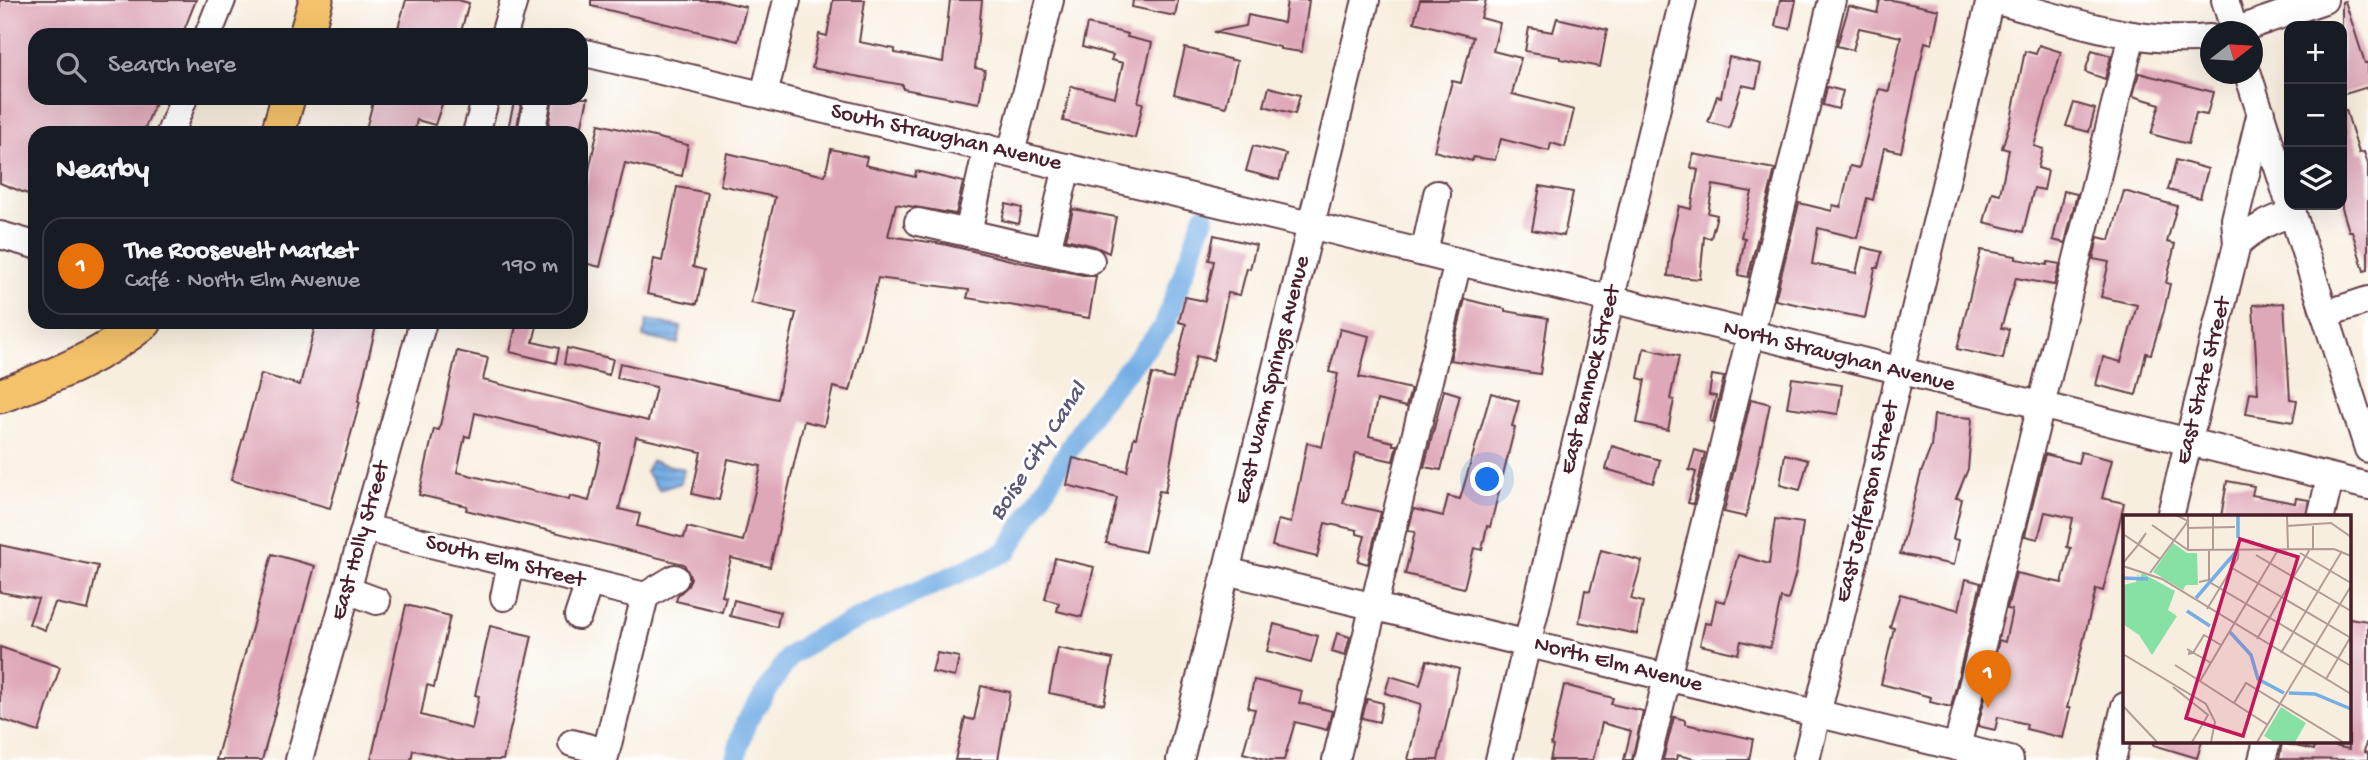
<!DOCTYPE html>
<html lang="en">
<head>
<meta charset="utf-8">
<style>
  :root { --surface:#171b24; --page:#242831; --text:#f1f3f6; --muted:#9ea1a6; --line:#363941; --accent:#b45309 }
  body { margin:0; font-family:"Gochi Hand",sans-serif; background:var(--page); color:var(--text) }
  .controls { position:absolute; right:21px; top:21px; display:grid; overflow:hidden; border-radius:14px; box-shadow:0 7px 28px #0002 }
  .controls button { width:63px; height:63px; display:grid; place-items:center; padding:0; border:0; border-bottom:2px solid var(--line); background:var(--surface); color:var(--text); font:35px sans-serif }
  .compass { position:absolute; left:2200px; top:21px; width:63px; height:63px; border-radius:50%; background:var(--surface); box-shadow:0 7px 28px #0002; rotate:73deg }
  .you { position:absolute; left:1488px; top:480px; width:24px; height:24px; margin:-18px; border:5px solid #fff; border-radius:50%; background:#1a73e8; box-shadow:0 0 0 10px #1a73e833 }
  .badge { display:grid; place-items:center; width:46px; height:46px; border-radius:50%; background:var(--accent); color:#fff; font-size:23px; font-weight:700 }
  .pin { position:absolute; translate:-50% -58px; filter:drop-shadow(0 2px 4px #0008) }
  .pin::after { content:''; position:absolute; top:37px; width:24px; height:21px; background:inherit; clip-path:polygon(0 0,100% 0,50% 100%) }
  .list { margin:0; padding:0; list-style:none }
  h2 { display:flex; justify-content:space-between; align-items:center; height:91px; margin:0; padding:0 28px; font-size:30px }
  h2 small { font-size:23px; font-weight:400; color:var(--muted) }
  .list li { display:grid; grid-template-columns:46px 1fr auto; gap:21px; align-items:center; box-sizing:border-box; height:98px; margin:0 14px 14px; padding:0 14px; border:2px solid var(--line); border-radius:21px }
  .list b { display:block; font-size:26px; white-space:nowrap }
  .list p { margin:0; font-size:23px; white-space:nowrap; color:var(--muted) }
  .list em { font-size:23px; font-style:normal; color:var(--muted) }
  .icon { flex:none; width:38px; height:38px; fill:none; stroke:currentColor; stroke-width:2; stroke-linecap:round; stroke-linejoin:round }
  .map { position:relative; flex:none; width:2368px; height:760px; overflow:hidden }
  .search { position:absolute; background:var(--surface); box-shadow:0 7px 28px #0002; left:28px; top:28px; width:560px; height:77px; display:flex; align-items:center; gap:18px; box-sizing:border-box; padding:0 24px; border-radius:21px; color:var(--muted); font-size:26px }
  .panel { position:absolute; background:var(--surface); box-shadow:0 7px 28px #0002; left:28px; top:126px; width:560px; height:203px; border-radius:21px }
  .map>svg:first-child { display:block }
  .water { fill:url(#water-rules); stroke:#606688; stroke-width:2 }
  .lines { fill:none; stroke-linecap:round; stroke-linejoin:round }
  .canal { stroke:#75aee5; stroke-width:21 }
  .building { fill:#dfa8b9; fill-rule:evenodd }
  .minor-casing { stroke:#643e46; stroke-width:30 }
  .major-casing { stroke:#643e46; stroke-width:37 }
  .minor { stroke:#fff; stroke-width:26 }
  .major { stroke:#f4c26a; stroke-width:33 }
  .labels { text-anchor:middle; dominant-baseline:central; stroke-width:6; stroke-linejoin:round; paint-order:stroke }
  .street-label { font-size:23px; fill:#4a1f2b; stroke:#fff }
  .water-label { font-size:24px; font-style:italic; fill:#5b5875; stroke:#fff }
  .inset-river { fill:none; stroke:#75aee5; stroke-width:3.5 }
  .inset-road { fill:none; stroke:#b29b97; stroke-width:2 }
  .view { fill:#c2185b; fill-opacity:0.15; stroke:#c2185b; stroke-width:3.5 }
  .inset-edge { fill:none; stroke:#4a1f2b; stroke-width:3.5 }
</style>
</head>
<body>
<div class="map">
<svg width="2368" height="760" viewBox="0 0 2368 760">
  <defs>
    <pattern id="water-rules" width="6" height="5" patternUnits="userSpaceOnUse" patternTransform="scale(1.75)"><rect width="6" height="5" fill="#75aee5"/><path d="M0 2.5h6" fill="none" stroke="#628dba"/></pattern>
  </defs>
  <rect width="100%" height="100%" fill="#fff"/>
  <filter id="ink" filterUnits="userSpaceOnUse"><feTurbulence type="fractalNoise" baseFrequency=".0143" numOctaves="2"/><feDisplacementMap in="SourceGraphic" scale="14" xChannelSelector="R" yChannelSelector="G"/><feConvolveMatrix kernelMatrix="1 2 1 2 8 2 1 2 1" color-interpolation-filters="sRGB"/></filter>
  <filter id="wash" filterUnits="userSpaceOnUse"><feTurbulence type="fractalNoise" baseFrequency=".00686" numOctaves="4" result="noise"/><feDisplacementMap in="SourceGraphic" scale="28" xChannelSelector="R" yChannelSelector="G"/><feGaussianBlur stdDeviation="1.57" result="paint"/><feColorMatrix in="noise" values="0 0 0 0 0 0 0 0 0 0 0 0 0 0 0 0 0 1.4 0 .05"/><feComposite in="paint" operator="in"/></filter>
  <g filter="url(#wash)">
    <rect width="100%" height="100%" fill="#f8eedf"/>
    <!-- water -->
    <g class="water">
      <polygon points="647,320 681,327 678,344 643,337"/>
      <polygon points="651,461 684,469 681,483 659,490 646,472"/>
    </g>
    <g class="lines">
      <!-- canal -->
      <polyline class="canal" points="735,760 746,722 790,656 818,637 1007,551 1094,409 1164,327 1204,216"/>
    </g>
    <g id="blocks">
      <!-- building -->
      <g class="building">
        <polygon points="0,0 196,0 182,35 35,35 35,98 157,98 143,133 35,133 35,197 0,183"/>
        <polygon points="406,0 458,0 469,3 460,35 396,35"/>
        <polygon points="591,0 717,0 746,7 738,41 591,6"/>
        <polygon points="833,0 865,0 859,42 895,49 895,53 943,62 950,0 982,0 975,68 985,70 979,103 903,89 903,85 812,68 819,34 827,36"/>
        <polygon points="1133,0 1178,0 1175,16 1132,7"/>
        <polygon points="1287,0 1309,0 1302,52 1280,49 1280,47 1214,32 1246,26 1248,15 1284,23"/>
        <polygon points="1420,0 1486,0 1481,18 1500,23 1493,51 1521,58 1512,94 1574,110 1565,147 1551,143 1549,151 1501,139 1495,160 1473,157 1472,161 1434,151 1452,81 1461,83 1473,37 1414,22"/>
        <polygon points="1780,0 1796,0 1790,29 1775,26"/>
        <polygon points="1880,0 1892,0 1939,10 1932,44 1925,42 1901,152 1884,148 1873,200 1867,198 1857,238 1818,228 1812,264 1856,273 1862,247 1882,252 1878,268 1875,268 1865,318 1775,300 1799,203 1832,211 1833,205 1841,207 1850,166 1859,168 1879,89 1889,91 1901,37 1859,28 1853,50 1837,46 1849,6 1877,13"/>
        <polygon points="2345,1 2365,63 2368,63 2368,87 2342,95 2342,2"/>
        <polygon points="1557,18 1607,30 1600,67 1560,59 1560,57 1525,51 1529,28 1553,32"/>
        <polygon points="1087,24 1128,34 1127,37 1152,43 1138,102 1143,103 1135,138 1063,121 1071,86 1115,97 1123,63 1111,60 1113,55 1082,47"/>
        <polygon points="2039,45 2061,52 2034,146 2043,149 2038,168 2048,171 2044,190 2034,188 2023,232 1984,222 1992,192 2000,194 2009,150 2002,148 2011,119 2025,51 2036,54"/>
        <polygon points="1185,48 1237,61 1226,107 1174,94"/>
        <polygon points="2092,50 2111,56 2105,79 2085,72"/>
        <polygon points="1729,57 1761,64 1756,88 1742,85 1729,128 1708,122 1717,96 1721,97"/>
        <polygon points="2139,73 2213,92 2207,115 2196,113 2188,144 2151,134 2160,104 2133,96"/>
        <polygon points="1269,87 1300,95 1295,114 1264,106"/>
        <polygon points="1827,87 1843,91 1838,109 1823,105"/>
        <polygon points="374,98 444,98 435,125 417,120 414,133 365,133"/>
        <polygon points="515,98 522,98 516,133 507,133"/>
        <polygon points="553,98 588,98 580,133 547,133"/>
        <polygon points="2074,103 2095,109 2089,132 2066,126"/>
        <polygon points="2346,110 2359,153 2364,152 2368,164 2368,270 2364,271 2352,231 2349,231 2342,208 2342,111"/>
        <polygon points="599,124 688,145 682,176 625,163 600,267 581,262 581,207"/>
        <polygon points="1253,146 1286,154 1279,180 1246,171"/>
        <path d="M831 149 867 157 865 165 915 177 916 171 963 182 956 214 896 204 888 236 943 244 1019 262 1088 276H1096L1089 318 967 298 969 290 878 278 850 391 833 387 824 426 804 421 770 567 731 558 722 596 726 597 722 612 676 601 678 595 688 586 691 578 684 564 466 510 467 506 419 495 434 429 439 430 457 351 488 358 483 380 648 421 656 387 617 378 620 363 777 399 796 313 751 303 775 197 720 185 727 153 825 176ZM475 413 602 444 589 501 570 496 569 500 457 472 465 436 470 437ZM636 437 701 452 692 494 719 500 728 459 761 466 743 541 687 527 684 538 637 526 640 514 619 509Z"/>
        <polygon points="1693,154 1775,169 1748,277 1738,275 1745,238 1741,237 1752,192 1713,185 1708,213 1717,215 1711,238 1704,237 1700,279 1668,276 1671,240 1679,206 1691,209 1698,170 1691,168"/>
        <polygon points="2176,160 2208,169 2200,198 2168,190"/>
        <polygon points="1540,186 1573,192 1564,236 1532,230"/>
        <polygon points="677,187 708,193 693,267 704,270 697,304 647,294 654,259 662,261"/>
        <polygon points="2064,191 2077,194 2065,243 2053,240"/>
        <polygon points="2124,191 2177,206 2167,242 2175,244 2166,283 2170,284 2164,311 2151,354 2146,353 2136,395 2096,385 2103,357 2121,362 2137,305 2101,297 2109,262 2093,259 2098,237 2110,240"/>
        <polygon points="1006,204 1022,208 1019,224 1002,220"/>
        <polygon points="1073,209 1116,217 1109,253 1094,246 1066,239"/>
        <polygon points="1214,235 1256,245 1250,269 1247,268 1240,295 1228,293 1213,360 1196,356 1178,423 1165,492 1159,491 1145,552 1106,543 1117,498 1067,485 1073,458 1127,471 1134,437 1136,438 1152,374 1173,379 1186,324 1179,322 1185,297 1205,301 1214,261 1209,260"/>
        <polygon points="1981,250 2016,256 2016,259 2047,265 2048,262 2060,264 2054,285 2016,278 2001,328 2009,329 2003,359 1957,349"/>
        <polygon points="1465,299 1505,309 1505,311 1548,318 1540,374 1450,360"/>
        <polygon points="2284,303 2290,399 2297,400 2293,422 2246,414 2250,392 2258,393 2253,305"/>
        <polygon points="316,322 377,322 358,401 360,402 330,508 231,480 261,374 300,385"/>
        <polygon points="517,322 538,322 533,342 559,348 556,363 510,352"/>
        <polygon points="1340,329 1369,336 1359,377 1411,389 1406,407 1377,400 1369,436 1393,442 1393,445 1397,445 1393,461 1356,453 1343,503 1381,512 1368,564 1358,561 1365,536 1357,534 1357,530 1325,523 1317,557 1272,546 1278,520 1291,523 1307,443 1322,447 1338,374 1329,372"/>
        <polygon points="567,348 613,359 609,375 564,364"/>
        <polygon points="1644,348 1679,356 1670,399 1674,400 1668,430 1637,423 1645,380 1638,378"/>
        <polygon points="1712,375 1724,377 1713,422 1710,421 1716,396 1709,395"/>
        <polygon points="1792,378 1842,385 1838,414 1787,407"/>
        <polygon points="1444,390 1460,395 1441,470 1424,467"/>
        <polygon points="1491,393 1519,401 1512,426 1515,427 1490,527 1487,526 1482,550 1474,548 1464,588 1405,574 1415,532 1408,531 1414,509 1443,516 1448,496 1460,499"/>
        <polygon points="1751,399 1770,404 1746,517 1724,512"/>
        <polygon points="1934,415 1972,418 1968,469 1956,498 1962,499 1953,539 1959,540 1954,565 1900,554 1921,473 1931,447"/>
        <polygon points="1612,446 1660,460 1653,483 1606,469"/>
        <polygon points="1695,450 1705,453 1693,504 1688,503 1696,472 1689,470"/>
        <polygon points="2081,452 2112,460 2102,498 2124,503 2103,591 2096,589 2067,708 2070,708 2063,738 2026,729 2027,724 1998,717 1995,730 1978,726 1999,640 2005,642 2012,610 2007,609 2016,573 2062,583 2071,548 2067,547 2073,518 2045,512 2038,539 2025,536 2045,454 2078,463"/>
        <polygon points="1785,454 1808,460 1800,490 1780,485"/>
        <polygon points="2227,481 2254,486 2252,495 2295,503 2296,498 2309,500 2306,517 2221,517"/>
        <polygon points="1775,519 1803,523 1796,572 1788,600 1781,598 1770,648 1741,641 1738,654 1700,645 1705,623 1711,624 1716,600 1725,602 1738,555 1769,564"/>
        <polygon points="0,545 98,566 88,610 55,603 45,630 29,624 38,599 0,592"/>
        <polygon points="1601,550 1642,561 1631,599 1643,602 1637,634 1579,622 1585,590 1590,591"/>
        <polygon points="272,554 315,566 262,760 216,760"/>
        <polygon points="1055,558 1094,567 1082,617 1057,611 1059,603 1045,599"/>
        <polygon points="1966,579 1981,583 1951,707 1930,702 1931,697 1881,684 1894,628 1890,627 1900,594 1959,610"/>
        <polygon points="734,600 780,612 777,627 730,616"/>
        <polygon points="406,605 450,616 434,687 427,685 421,715 472,729 479,696 475,695 490,626 532,636 503,760 457,760 413,750 411,760 371,760"/>
        <polygon points="2349,618 2368,621 2368,743 2366,743 2364,752 2368,753 2368,760 2279,759 2282,743 2314,750 2316,742 2349,749"/>
        <polygon points="1274,624 1318,636 1311,663 1267,651"/>
        <polygon points="1337,633 1350,637 1345,656 1332,652"/>
        <polygon points="0,647 60,667 39,732 0,719"/>
        <polygon points="1058,648 1113,659 1104,704 1049,693"/>
        <polygon points="937,653 959,657 955,677 932,672"/>
        <polygon points="1427,660 1459,669 1438,760 1408,760 1421,704 1385,693 1390,676 1420,685"/>
        <polygon points="1254,680 1302,691 1299,703 1332,711 1327,730 1295,722 1284,760 1269,760 1243,753 1255,709 1248,708"/>
        <polygon points="1564,685 1613,698 1611,704 1643,711 1632,760 1624,760 1631,731 1602,723 1593,760 1550,760 1553,746 1551,745"/>
        <polygon points="981,686 1010,692 998,760 955,760 965,718 974,720"/>
        <polygon points="1367,699 1383,703 1379,722 1362,718"/>
        <polygon points="1674,717 1685,720 1685,724 1753,739 1749,760 1699,760 1677,755 1676,760 1663,760"/>
        <polygon points="2154,741 2202,741 2197,758 2154,745"/>
      </g>
    </g>
  </g>
  <g filter="url(#ink)">
    <use href="#blocks" fill-opacity="0" stroke="#643e46" stroke-width="2"/>
    <g class="lines">
      <defs>
        <g id="minor">
          <path d="M1993 0C2064 18 2137 46 2210 38"/>
          <polyline points="2225,0 2235,32"/>
          <polyline points="2231,32 2324,0"/>
          <polyline points="208,35 222,0"/>
          <polyline points="504,35 514,0"/>
          <polyline points="581,52 1310,225 2368,486"/>
          <polyline points="2248,74 2289,202"/>
          <polyline points="764,95 787,0"/>
          <path d="M2261 112 2235 219 2237 244C2255 228 2270 220 2293 213"/>
          <polyline points="170,133 184,98"/>
          <polyline points="476,133 486,98"/>
          <polyline points="531,133 538,98"/>
          <polyline points="987,148 968,233 1047,251 1067,167"/>
          <polyline points="1011,153 1050,0"/>
          <polyline points="2290,205 2368,449"/>
          <polyline points="918,222 968,233"/>
          <polyline points="0,235 35,245"/>
          <polyline points="1047,251 1091,261"/>
          <polyline points="1424,253 1437,194"/>
          <polyline points="2325,314 2368,300"/>
          <polyline points="2170,517 2237,244"/>
          <polyline points="2321,517 2330,478"/>
          <polyline points="365,528 645,596"/>
          <polyline points="1226,571 2010,760"/>
          <polyline points="347,590 377,601"/>
          <polyline points="645,596 675,578"/>
          <polyline points="504,597 511,563"/>
          <polyline points="578,616 589,583"/>
          <polyline points="572,743 606,752"/>
          <polyline points="1957,747 2132,35"/>
          <polyline points="299,760 423,322"/>
          <polyline points="604,760 645,596"/>
          <polyline points="1180,760 1366,0"/>
          <polyline points="1336,760 1458,262"/>
          <polyline points="1499,760 1683,0"/>
          <polyline points="1647,760 1832,0"/>
          <polyline points="1806,760 1990,0"/>
          <polyline points="2112,760 2125,706"/>
          <polyline points="2262,760 2267,741"/>
        </g>
        <g id="major">
          <polyline points="306,35 316,0"/>
          <polyline points="278,133 288,98"/>
          <path d="M0 396C51 377 102 357 145 322"/>
        </g>
      </defs>
      <!-- minor casing -->
      <use href="#minor" class="minor-casing"/>
      <!-- major casing -->
      <use href="#major" class="major-casing"/>
      <!-- minor -->
      <use href="#minor" class="minor"/>
      <!-- major -->
      <use href="#major" class="major"/>
    </g>
  </g>
  <g class="labels">
    <!-- street labels -->
    <g class="street-label">
      <text transform="translate(946 138) rotate(13)">South Straughan Avenue</text>
      <text transform="translate(1839 357) rotate(14)">North Straughan Avenue</text>
      <text transform="translate(1273 380) rotate(-76)">East Warm Springs Avenue</text>
      <text transform="translate(1591 380) rotate(-76)">East Bannock Street</text>
      <text transform="translate(2204 381) rotate(-76)">East State Street</text>
      <text transform="translate(1868 502) rotate(-76)">East Jefferson Street</text>
      <text transform="translate(361 541) rotate(-74)">East Holly Street</text>
      <text transform="translate(505 562) rotate(14)">South Elm Street</text>
      <text transform="translate(1618 665) rotate(14)">North Elm Avenue</text>
    </g>
    <!-- water labels -->
    <g class="water-label">
      <text transform="translate(1039 452) rotate(-57)">Boise City Canal</text>
    </g>
  </g>
  <!-- overview -->
  <g transform="translate(2123 515)">
    <rect width="228" height="228" fill="#f8eedf"/>
    <path d="M15 58 16 64 19 58 52 76 45 95 54 101 29 140 16 120 0 109V70L13 67ZM158 192 183 208 172 227H151L141 221Z" fill="#87e0a4"/>
    <path d="M50 28 64 38H74L75 70H63L60 75 30 57Z" fill="#87e0a4"/>
    <path class="inset-river" d="M115 0V23M0 63 25 64M73 83 112 38M64 96 87 111M107 117 128 140 135 164 161 178M166 178 192 179 228 194"/>
    <path class="inset-road" d="M164 0 165 34M29 10 65 35 211 34 228 41M164 11 208 8 228 22M190 11V34M65 13 112 12M0 19 37 44M65 34V0M90 35V0M177 38 228 68M133 40 228 96M0 48 16 29 23 18 15 29M0 51 39 64 228 179M109 53 228 123M27 58 65 6 53 0M76 67 86 65V35M88 68 228 151M84 94 115 43 116 23M134 124 187 34M64 134 88 148M67 135 66 139 70 138 81 120 98 130M158 138 219 36M0 139 83 189 92 207 88 227M52 150 145 210M203 164 227 123M77 166 155 35M50 172 85 200 69 227M111 188 123 168 220 227M0 191 34 227M134 227 228 71"/>
    <path class="view" d="M117 24 175 42 120 221 63 203Z"/>
    <rect width="228" height="228" class="inset-edge"/>
  </g>
</svg>
<div class="controls">
<button>+</button>
<button>−</button>
<button><svg class="icon" aria-label="layers" viewBox="0 0 24 24"><path d="M12 4l9 5-9 5-9-5zM3 14l9 5 9-5"/></svg></button>
</div>
<svg class="compass" viewBox="-18 -18 36 36"><path d="M0-13l5 13h-10z" fill="#e53935"/><path d="M0 13l5-13h-10z" fill="#9ea1a6"/></svg>
<div class="you"></div>
<div class="pin badge" style="left:1988px;top:708px;background:#e8710a">1</div>
<div class="search"><svg class="icon" aria-label="search" viewBox="0 0 24 24"><circle cx="10" cy="10" r="6"/><path d="M15 15l6 6"/></svg>Search here</div>
<section class="panel">
<h2>Nearby<small></small></h2>
<ul class="list">
<li><span class="badge" style="background:#e8710a">1</span><div><b>The Roosevelt Market</b><p>Café · North Elm Avenue</p></div><em>190 m</em></li>
</ul>
</section>
</div>
</body>
</html>
